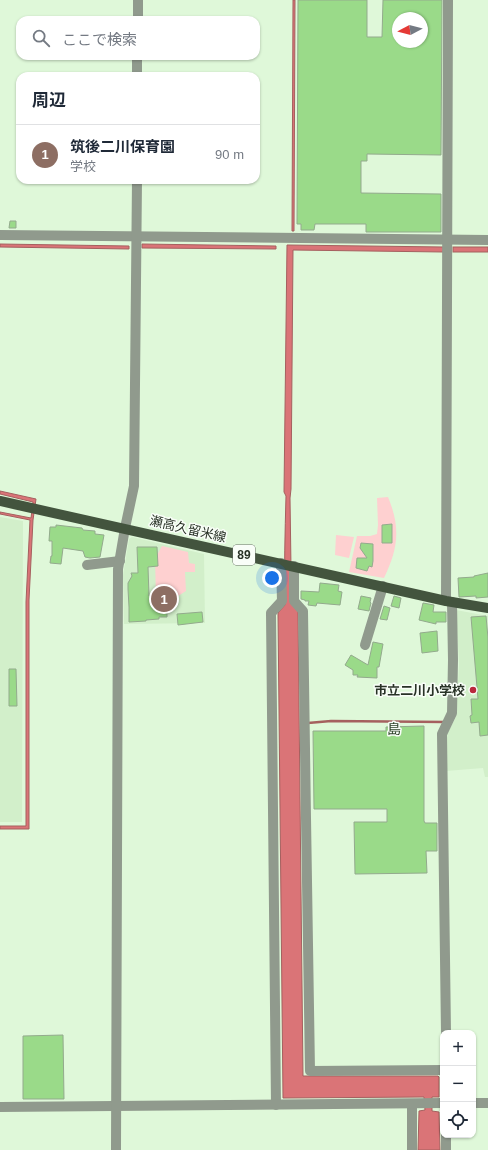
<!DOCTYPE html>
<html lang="ja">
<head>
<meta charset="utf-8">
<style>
  :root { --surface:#fff; --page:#f2f2f3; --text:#1f2937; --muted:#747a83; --line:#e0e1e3; --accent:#b9273c }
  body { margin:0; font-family:Helvetica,"Noto Sans JP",sans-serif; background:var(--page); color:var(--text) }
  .controls { position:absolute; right:12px; bottom:12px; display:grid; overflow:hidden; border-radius:8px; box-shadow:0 1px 3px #0004 }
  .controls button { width:36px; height:36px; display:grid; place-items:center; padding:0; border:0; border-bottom:1px solid var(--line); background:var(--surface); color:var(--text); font:20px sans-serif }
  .compass { position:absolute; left:392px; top:12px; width:36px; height:36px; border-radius:50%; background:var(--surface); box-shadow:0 1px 3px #0004; rotate:263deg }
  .you { position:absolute; left:272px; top:578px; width:14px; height:14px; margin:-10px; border:3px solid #fff; border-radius:50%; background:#1a73e8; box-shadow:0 0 0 6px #1a73e833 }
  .badge { display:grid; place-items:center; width:26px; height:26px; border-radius:50%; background:var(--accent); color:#fff; font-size:13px; font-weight:700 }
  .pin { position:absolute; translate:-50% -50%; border:2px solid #fff; box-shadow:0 1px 4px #0006 }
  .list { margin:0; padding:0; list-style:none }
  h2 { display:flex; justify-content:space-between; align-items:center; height:52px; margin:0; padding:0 16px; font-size:17px }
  h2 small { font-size:13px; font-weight:400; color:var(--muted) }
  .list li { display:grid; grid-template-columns:26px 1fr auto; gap:12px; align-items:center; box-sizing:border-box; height:60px; padding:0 16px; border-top:1px solid var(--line) }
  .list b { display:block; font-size:15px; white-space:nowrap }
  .list p { margin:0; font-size:13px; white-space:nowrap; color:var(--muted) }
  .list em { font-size:13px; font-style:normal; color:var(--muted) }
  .icon { flex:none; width:22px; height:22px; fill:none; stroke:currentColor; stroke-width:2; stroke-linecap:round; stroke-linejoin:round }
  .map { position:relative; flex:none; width:488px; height:1150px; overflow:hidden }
  .search { position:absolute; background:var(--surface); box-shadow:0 1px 3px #0004; left:16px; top:16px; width:244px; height:44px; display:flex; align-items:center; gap:10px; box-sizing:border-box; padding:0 14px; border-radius:12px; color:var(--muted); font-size:15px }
  .panel { position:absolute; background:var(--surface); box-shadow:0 1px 3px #0004; left:16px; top:72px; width:244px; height:112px; border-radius:12px }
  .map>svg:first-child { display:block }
  .built { fill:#d2efca }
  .green { fill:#fed0d0 }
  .water { fill:#da7477; stroke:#a5605f }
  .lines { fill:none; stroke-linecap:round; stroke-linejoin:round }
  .stream { stroke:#a5605f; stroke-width:2.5 }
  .building { fill:#9ada89; stroke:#93aa8d; fill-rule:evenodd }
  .minor { stroke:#909a8d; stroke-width:10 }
  .major { stroke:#43543e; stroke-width:10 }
  .poi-dot { fill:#b9273c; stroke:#f9fef8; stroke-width:1.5 }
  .labels { text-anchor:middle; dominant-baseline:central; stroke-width:3; stroke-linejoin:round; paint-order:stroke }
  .shield { fill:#f9fef8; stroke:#676f65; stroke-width:1 }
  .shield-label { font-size:12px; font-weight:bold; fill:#283226 }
  .street-label { font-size:13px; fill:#283226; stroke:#f9fef8 }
  .poi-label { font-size:13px; font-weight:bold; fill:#283226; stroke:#f9fef8; text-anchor:end }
  .neighbourhood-label { font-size:14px; fill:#2f432a; stroke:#f9fef8 }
</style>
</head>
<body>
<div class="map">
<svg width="488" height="1150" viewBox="0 0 488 1150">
  <rect width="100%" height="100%" fill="#dff8d9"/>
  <!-- built -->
  <g class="built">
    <polygon points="0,517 23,521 22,822 0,822"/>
    <polygon points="132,537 204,554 205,623 124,624 123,575 129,539"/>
    <polygon points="456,610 488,616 488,777 485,777 483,768 446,771 445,738 456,717 459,664"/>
  </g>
  <!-- green -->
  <g class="green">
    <path d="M388 497C401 528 398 549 384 578L349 572 357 536H370L377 534 378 525 377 498Z"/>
    <polygon points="336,535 354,537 349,558 335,555"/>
    <polygon points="162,546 188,552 189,563 195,564 195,572 185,572 186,591 175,598 156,597 155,559"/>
  </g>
  <!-- water -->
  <g class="water">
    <polygon points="293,0 295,0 294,231 292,231"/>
    <polygon points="0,244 129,246 129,249 0,247"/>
    <polygon points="142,244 276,246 276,249 142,248"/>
    <path d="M287 245 444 247 443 252 293 250 291 489 290 498 291 568 298 612 303 1076H438L439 1077V1097H432V1111L439 1112 440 1150H418L419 1111 425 1110 424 1097 283 1098 278 613 285 605C284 569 285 533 286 496L284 492Z"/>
    <rect x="453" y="247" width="35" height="5"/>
    <polygon points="0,491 36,499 33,520 29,600 29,829 0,829 0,826 26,826 26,602 30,520 0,514 0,512 31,518 33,502 0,494"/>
  </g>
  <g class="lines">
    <!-- stream -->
    <polyline class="stream" points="308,723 331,721 445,722"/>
  </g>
  <!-- building -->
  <g class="building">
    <path d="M298 0H367V37H382L383 0H442L441 155 367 154V161H361V193L441 194V232H366V224H315L314 230H301V224H297ZM398 18H422V42H398Z"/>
    <polygon points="10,221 16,221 16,228 9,228"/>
    <polygon points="392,524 392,543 382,543 382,525"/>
    <polygon points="56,525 82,528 83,530 95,531 95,534 104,535 100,557 90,558 85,557 83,551 63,548 61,564 50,563 51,556 52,556 52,541 49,541 50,527 56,527"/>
    <polygon points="361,543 373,544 373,561 372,567 369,566 367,571 356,568 357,558 367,558 360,548"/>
    <polygon points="137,547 157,547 158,566 148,567 149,596 153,595 153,600 167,599 167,617 159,617 159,619 146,620 146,621 129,622 129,607 128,589 128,583 132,576 131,573 138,573"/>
    <polygon points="488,573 488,597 476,598 476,596 459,597 458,578 474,577 474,576"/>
    <polygon points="320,583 339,585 338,591 342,592 340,605 317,603 316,606 308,605 309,601 305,601 305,600 301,599 301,591 319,592"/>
    <polygon points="361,596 371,598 370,602 371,603 369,611 358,609"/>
    <polygon points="394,596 401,598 399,608 391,606"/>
    <polygon points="423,603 434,605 433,612 446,612 446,622 436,622 436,624 419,620"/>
    <polygon points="384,606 390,608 387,620 380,619"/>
    <polygon points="202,612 203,622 178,625 177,614"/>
    <polygon points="486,616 488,638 488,735 480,736 479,722 471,723 470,716 472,715 471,699 478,699 471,617"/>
    <polygon points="437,631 438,651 422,653 420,633"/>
    <polygon points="373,642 383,644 379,667 377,667 377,678 357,677 358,675 353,675 353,670 345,665 351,655 368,665"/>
    <polygon points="9,669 16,669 17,706 9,706"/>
    <polygon points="424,726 424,821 425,823 437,823 437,851 426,851 427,873 355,874 354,822 387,822 387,809 314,809 313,731 386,731 386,727"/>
    <polygon points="63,1035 64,1099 23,1099 23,1036"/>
  </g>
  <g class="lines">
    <!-- minor -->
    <g class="minor">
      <polyline points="138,20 138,0"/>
      <polyline points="137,76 137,56"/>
      <polyline points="0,235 488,240"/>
      <polyline points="87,565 120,561"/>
      <polyline points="294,566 294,601 303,611 306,818 310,1071 443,1070"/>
      <polyline points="446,601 448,0"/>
      <polyline points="365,645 383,586"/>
      <polyline points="446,1033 442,734 452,713 453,660 452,602"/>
      <polyline points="473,1103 488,1103"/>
      <polyline points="412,1104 412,1150"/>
      <polyline points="276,1105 271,613 282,601 281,563"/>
      <polyline points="0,1107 443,1103"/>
      <polyline points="446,1135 446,1150"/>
      <polyline points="116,1150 118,569 125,528 134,486 137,180"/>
    </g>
    <!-- major -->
    <polyline class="major" points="0,501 446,601 488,608"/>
  </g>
  <!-- markers -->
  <circle class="poi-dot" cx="473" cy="690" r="4"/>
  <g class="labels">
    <!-- shield labels -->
    <rect class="shield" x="233" y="545" width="22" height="20" rx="3"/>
    <g class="shield-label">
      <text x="244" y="555">89</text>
    </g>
    <!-- street labels -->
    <g class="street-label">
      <text transform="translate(188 529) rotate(13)">瀬高久留米線</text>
    </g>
    <!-- poi labels -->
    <g class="poi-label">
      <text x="465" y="690">市立二川小学校</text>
    </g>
    <!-- neighbourhood labels -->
    <g class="neighbourhood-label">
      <text x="394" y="729">島</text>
    </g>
  </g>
</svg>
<div class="controls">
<button>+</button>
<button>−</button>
<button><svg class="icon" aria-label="locate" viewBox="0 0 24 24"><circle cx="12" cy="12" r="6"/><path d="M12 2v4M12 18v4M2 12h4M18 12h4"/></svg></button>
</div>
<svg class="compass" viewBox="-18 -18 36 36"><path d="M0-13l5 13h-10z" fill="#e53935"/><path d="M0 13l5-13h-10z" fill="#747a83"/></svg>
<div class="you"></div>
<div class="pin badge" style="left:164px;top:599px;background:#8d6e63">1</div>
<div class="search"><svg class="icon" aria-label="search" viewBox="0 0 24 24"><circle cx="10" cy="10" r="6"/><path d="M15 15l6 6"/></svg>ここで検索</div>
<section class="panel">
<h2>周辺<small></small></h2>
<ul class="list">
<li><span class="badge" style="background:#8d6e63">1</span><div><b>筑後二川保育園</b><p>学校</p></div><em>90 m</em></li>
</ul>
</section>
</div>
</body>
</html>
